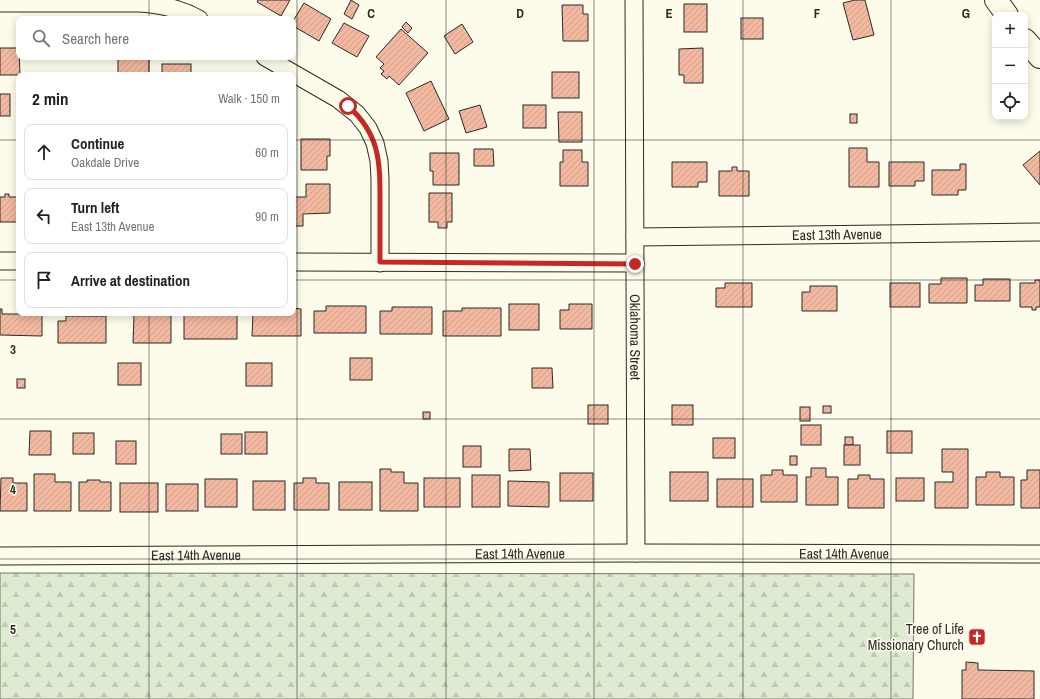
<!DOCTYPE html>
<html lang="en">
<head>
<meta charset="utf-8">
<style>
  :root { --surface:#fff; --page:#f6f6f6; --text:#222; --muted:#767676; --line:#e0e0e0 }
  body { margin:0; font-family:"Archivo Narrow",sans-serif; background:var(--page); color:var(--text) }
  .controls { position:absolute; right:12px; top:12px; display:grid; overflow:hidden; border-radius:8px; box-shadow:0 2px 10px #0003 }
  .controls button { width:36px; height:36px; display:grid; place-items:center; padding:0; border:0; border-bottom:1px solid var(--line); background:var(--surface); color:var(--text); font:20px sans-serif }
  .stop { position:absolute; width:12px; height:12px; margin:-9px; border:3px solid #c62828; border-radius:50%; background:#fff }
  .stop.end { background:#c62828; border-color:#fff; box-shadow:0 1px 4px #0008 }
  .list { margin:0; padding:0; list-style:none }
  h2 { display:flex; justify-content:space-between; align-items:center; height:52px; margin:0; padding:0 16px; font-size:17px }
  h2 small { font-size:13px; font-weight:400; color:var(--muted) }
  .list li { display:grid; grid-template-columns:26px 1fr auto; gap:12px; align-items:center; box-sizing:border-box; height:56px; margin:0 8px 8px; padding:0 8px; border:1px solid var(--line); border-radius:8px }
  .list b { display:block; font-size:15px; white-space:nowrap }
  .list p { margin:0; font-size:13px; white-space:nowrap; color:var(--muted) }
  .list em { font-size:13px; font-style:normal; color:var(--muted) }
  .icon { flex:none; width:22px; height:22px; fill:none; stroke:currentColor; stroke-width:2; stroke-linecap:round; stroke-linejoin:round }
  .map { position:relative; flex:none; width:1040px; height:699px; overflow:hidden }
  .search { position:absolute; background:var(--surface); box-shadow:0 2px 10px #0003; left:16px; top:16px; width:280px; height:44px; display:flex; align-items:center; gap:10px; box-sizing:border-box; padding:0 14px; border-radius:8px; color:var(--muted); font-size:15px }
  .panel { position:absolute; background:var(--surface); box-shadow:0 2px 10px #0003; left:16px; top:72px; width:280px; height:244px; border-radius:8px }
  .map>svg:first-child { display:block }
  .forest { fill:url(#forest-firs); stroke:#74746e }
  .building { fill:url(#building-hatch); stroke:#2b2b2b }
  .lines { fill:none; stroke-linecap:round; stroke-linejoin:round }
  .street-casing { stroke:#2b2b2b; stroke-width:19 }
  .secondary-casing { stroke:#2b2b2b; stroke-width:24 }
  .street { stroke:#fdfbea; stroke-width:17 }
  .secondary { stroke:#fdfbea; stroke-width:22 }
  .route { stroke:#c62828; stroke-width:5 }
  .grid { fill:none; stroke:#2b2b2b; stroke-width:1; stroke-opacity:0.55 }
  .labels { text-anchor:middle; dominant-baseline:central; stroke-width:3; stroke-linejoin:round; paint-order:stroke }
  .street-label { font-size:14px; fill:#2b2b2b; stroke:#fdfbea }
  .poi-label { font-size:14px; fill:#2b2b2b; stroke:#fdfbea; text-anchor:end }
  .grid-label { font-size:13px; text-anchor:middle; font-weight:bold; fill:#2b2b2b; stroke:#fdfbea; stroke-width:3; stroke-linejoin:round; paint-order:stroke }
</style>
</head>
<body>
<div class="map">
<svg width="1040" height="699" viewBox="0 0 1040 699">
  <defs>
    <pattern id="forest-firs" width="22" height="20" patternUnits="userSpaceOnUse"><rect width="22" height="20" fill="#deebd1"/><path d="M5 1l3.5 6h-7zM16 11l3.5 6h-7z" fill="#bfcab4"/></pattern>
    <pattern id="building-hatch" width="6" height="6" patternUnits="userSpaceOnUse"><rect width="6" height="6" fill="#f2b8a0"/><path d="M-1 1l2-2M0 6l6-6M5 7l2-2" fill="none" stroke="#d09e8a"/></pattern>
  </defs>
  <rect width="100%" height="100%" fill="#fdfbea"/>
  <!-- forest -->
  <polygon class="forest" points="0,573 914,574 913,699 0,699"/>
  <!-- building -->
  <g class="building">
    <polygon points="258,0 290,0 281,16 257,2"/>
    <polygon points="351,0 359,5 352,19 344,14"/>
    <polygon points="855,0 865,0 874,35 853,40 843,3"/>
    <polygon points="304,3 331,19 319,41 293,26 293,21"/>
    <rect x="684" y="4" width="23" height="28"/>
    <polygon points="562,5 583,5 583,14 588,14 588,41 563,41"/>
    <rect x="741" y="18" width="22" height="21"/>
    <polygon points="406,22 412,28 408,33 402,27"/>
    <polygon points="344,23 369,36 357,57 332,43"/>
    <polygon points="462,24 473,42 455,54 444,36"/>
    <polygon points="401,29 428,53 399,85 389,76 387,79 381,74 384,71 380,68 384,64 376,57"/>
    <polygon points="0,48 19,48 20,75 0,75"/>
    <polygon points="703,48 703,83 684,83 684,75 679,75 679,49"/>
    <rect x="118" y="57" width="31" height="18"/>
    <rect x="162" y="64" width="29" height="11"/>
    <rect x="552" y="72" width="27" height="26"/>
    <polygon points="431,81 449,119 424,131 406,93"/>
    <rect x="0" y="94" width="10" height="22"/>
    <polygon points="480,105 487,127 466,133 459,111"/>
    <rect x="523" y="105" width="23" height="23"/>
    <polygon points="558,112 582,112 582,142 559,142"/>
    <rect x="850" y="114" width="7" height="9"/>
    <polygon points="301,139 330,139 330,156 327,156 327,170 301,170"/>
    <polygon points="849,148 867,148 867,162 879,162 879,187 849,187"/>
    <polygon points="474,149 493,149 494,166 474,166"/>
    <polygon points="563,150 582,150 582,162 588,162 588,186 560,186 560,162 563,162"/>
    <polygon points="1040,151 1040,185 1023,165"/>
    <polygon points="430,153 459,153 459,185 433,185 433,171 430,171"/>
    <polygon points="672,162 707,162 707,182 698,182 698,187 672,187"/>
    <polygon points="889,162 924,162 924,181 915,181 915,186 889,186"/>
    <polygon points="960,164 966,164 966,190 958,190 958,195 932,195 932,170 960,170"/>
    <polygon points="732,167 737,167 737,171 749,171 749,196 719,196 719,171 732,171"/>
    <polygon points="306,184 330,184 330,213 303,214 303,226 293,226 293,197 306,197"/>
    <polygon points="429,193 452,193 452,222 447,222 447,228 438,228 438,222 429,222"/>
    <polygon points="5,194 9,194 9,197 19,197 19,222 0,222 0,197 5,197"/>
    <polygon points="941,278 967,278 967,303 929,303 929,284 941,284"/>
    <polygon points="983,279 1010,279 1010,301 975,301 975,285 983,285"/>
    <polygon points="1035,280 1040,280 1040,307 1036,307 1036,310 1032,310 1032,307 1020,307 1020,283 1035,283"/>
    <polygon points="725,283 752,283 752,307 716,307 716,288 725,288"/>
    <rect x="890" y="283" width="30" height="24"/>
    <polygon points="810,286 837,286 837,311 802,311 802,292 810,292"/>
    <rect x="509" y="304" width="30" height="26"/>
    <polygon points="569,304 592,304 592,329 560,329 560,310 569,310"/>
    <polygon points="326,306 366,306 366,333 314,333 314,311 326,311"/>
    <polygon points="392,307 432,307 432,334 380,334 380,311 392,311"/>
    <polygon points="293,308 301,309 301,336 252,336 253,313 293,313"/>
    <polygon points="462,308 501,308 501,336 443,336 443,311 462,311"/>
    <polygon points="0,309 2,309 2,314 42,314 42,336 0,335"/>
    <rect x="184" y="313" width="53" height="26"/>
    <polygon points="134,315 171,315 171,343 133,343"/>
    <polygon points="66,316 106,316 106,343 58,343 58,321 66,321"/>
    <rect x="350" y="358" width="22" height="22"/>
    <rect x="118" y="363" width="23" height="22"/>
    <rect x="246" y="363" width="26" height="23"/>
    <polygon points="532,368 552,368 553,388 532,388"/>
    <rect x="17" y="379" width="8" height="9"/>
    <rect x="588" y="405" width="20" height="19"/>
    <rect x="672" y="405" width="21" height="20"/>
    <rect x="823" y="406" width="8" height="7"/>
    <rect x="800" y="407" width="10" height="14"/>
    <rect x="423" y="412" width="7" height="7"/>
    <rect x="801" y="425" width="20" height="20"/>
    <polygon points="30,431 51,431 51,455 29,455"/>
    <rect x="887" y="431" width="25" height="22"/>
    <rect x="245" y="432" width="22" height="22"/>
    <rect x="73" y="433" width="21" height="21"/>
    <rect x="221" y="434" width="21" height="20"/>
    <rect x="845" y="437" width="8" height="8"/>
    <rect x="713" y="438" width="22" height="20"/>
    <rect x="116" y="441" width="20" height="23"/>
    <rect x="844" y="445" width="16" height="20"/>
    <rect x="463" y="446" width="18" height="21"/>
    <polygon points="509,449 530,449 531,470 509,471"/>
    <polygon points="942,449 968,449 968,508 935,508 935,482 953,482 953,472 942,472"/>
    <rect x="790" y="456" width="7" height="9"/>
    <polygon points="811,468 826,468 826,477 838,477 838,505 806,505 806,477 811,477"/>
    <polygon points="380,469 391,469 391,472 404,472 404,483 418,483 418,511 380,511"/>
    <polygon points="772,470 783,470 783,475 797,475 797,502 761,502 761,475 772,475"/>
    <polygon points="1027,470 1040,470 1040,508 1021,508 1021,480 1027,480"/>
    <rect x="670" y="472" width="38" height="29"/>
    <polygon points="986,472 1000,472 1000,477 1014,477 1014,505 976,505 976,477 986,477"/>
    <rect x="560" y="473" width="33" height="28"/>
    <polygon points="34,474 55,474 55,482 71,482 71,511 34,511"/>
    <rect x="472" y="475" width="28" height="32"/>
    <polygon points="858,475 870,475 870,479 884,479 884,508 848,508 848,479 858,479"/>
    <polygon points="1,478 13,478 13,483 27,483 27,511 0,511"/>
    <polygon points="303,478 316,478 316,483 329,483 329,510 294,510 294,483 303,483"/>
    <rect x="424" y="478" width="36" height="29"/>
    <rect x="896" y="478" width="28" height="23"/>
    <rect x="205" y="479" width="32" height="28"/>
    <rect x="717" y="479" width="36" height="28"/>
    <polygon points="87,480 100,480 100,482 111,482 111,511 79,511 79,482 87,482"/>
    <rect x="253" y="481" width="32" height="29"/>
    <polygon points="508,481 549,482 549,507 508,506"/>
    <rect x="339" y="482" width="33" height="28"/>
    <rect x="120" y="483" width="38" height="29"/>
    <rect x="166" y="484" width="32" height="27"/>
    <polygon points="966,662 978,663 978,670 1034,671 1034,699 962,699 962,670 966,670"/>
  </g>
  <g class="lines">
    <defs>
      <g id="street">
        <path id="s1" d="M634 0 636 553"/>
        <path d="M0 3H138C160 4 179 8 199 19"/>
        <polyline points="265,57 338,99 357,114 368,128 375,143 379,161 380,179 380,263"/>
        <path id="s2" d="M635 237 1040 232"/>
        <polyline points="0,261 19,261"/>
        <polyline points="293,262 635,263"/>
        <path id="s3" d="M0 556 636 553 1040 554"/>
      </g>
      <g id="secondary">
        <polyline points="996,0 1007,15"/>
        <polyline points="1025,40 1040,57"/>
      </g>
    </defs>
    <!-- street casing -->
    <use href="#street" class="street-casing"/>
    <!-- secondary casing -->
    <use href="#secondary" class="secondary-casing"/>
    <!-- street -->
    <use href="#street" class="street"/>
    <!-- secondary -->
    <use href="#secondary" class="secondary"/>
  </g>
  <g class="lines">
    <!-- route -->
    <path class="route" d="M348 106C381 135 380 164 380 204 380 224 380 243 380 262L635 264"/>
  </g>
  <!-- grid -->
  <path class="grid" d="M149 0V19M297 0V699M446 0V699M594 0V699M743 0V699M891 0V699M149 57V75M0 140H19M293 140H1040M0 280H19M293 280H1040M149 313V699M0 419H1040M0 559H1040"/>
  <!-- icons -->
  <defs>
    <symbol id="church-square" viewBox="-11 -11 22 22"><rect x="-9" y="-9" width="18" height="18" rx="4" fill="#c62828" stroke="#fdfbea"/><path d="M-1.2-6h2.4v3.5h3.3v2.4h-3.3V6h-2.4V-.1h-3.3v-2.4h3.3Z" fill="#fff"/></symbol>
  </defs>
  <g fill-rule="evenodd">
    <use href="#church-square" x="967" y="627" width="20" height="20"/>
  </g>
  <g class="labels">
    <!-- street labels -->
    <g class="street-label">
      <text stroke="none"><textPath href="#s2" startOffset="202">East 13th Avenue</textPath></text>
      <text stroke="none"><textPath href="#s1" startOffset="337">Oklahoma Street</textPath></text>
      <text stroke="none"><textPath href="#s3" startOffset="520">East 14th Avenue</textPath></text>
      <text stroke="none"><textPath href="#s3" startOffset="844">East 14th Avenue</textPath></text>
      <text stroke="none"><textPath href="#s3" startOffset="196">East 14th Avenue</textPath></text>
    </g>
    <!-- poi labels -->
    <g class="poi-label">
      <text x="964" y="629">Tree of Life<tspan x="964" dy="16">Missionary Church</tspan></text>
    </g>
  </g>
  <g class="grid-label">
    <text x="371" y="18">C</text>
    <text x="520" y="18">D</text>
    <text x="669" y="18">E</text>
    <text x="817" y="18">F</text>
    <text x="966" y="18">G</text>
    <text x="13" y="354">3</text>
    <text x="13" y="494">4</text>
    <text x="13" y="634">5</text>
  </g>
</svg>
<div class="controls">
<button>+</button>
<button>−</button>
<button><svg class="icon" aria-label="locate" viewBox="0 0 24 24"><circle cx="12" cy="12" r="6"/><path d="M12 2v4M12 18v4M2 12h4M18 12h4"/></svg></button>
</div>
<div class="stop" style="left:348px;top:106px"></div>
<div class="stop end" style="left:635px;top:264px"></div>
<div class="search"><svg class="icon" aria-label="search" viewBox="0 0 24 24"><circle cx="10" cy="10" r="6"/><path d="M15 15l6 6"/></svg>Search here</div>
<section class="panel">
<h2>2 min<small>Walk · 150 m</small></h2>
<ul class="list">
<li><svg class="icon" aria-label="ahead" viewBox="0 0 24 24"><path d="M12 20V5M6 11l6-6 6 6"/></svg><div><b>Continue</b><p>Oakdale Drive</p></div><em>60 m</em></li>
<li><svg class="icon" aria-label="left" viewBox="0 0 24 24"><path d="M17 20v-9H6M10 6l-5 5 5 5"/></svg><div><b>Turn left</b><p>East 13th Avenue</p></div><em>90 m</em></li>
<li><svg class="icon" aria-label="arrive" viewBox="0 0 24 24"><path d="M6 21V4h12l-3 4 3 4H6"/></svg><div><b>Arrive at destination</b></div></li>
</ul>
</section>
</div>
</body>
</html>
